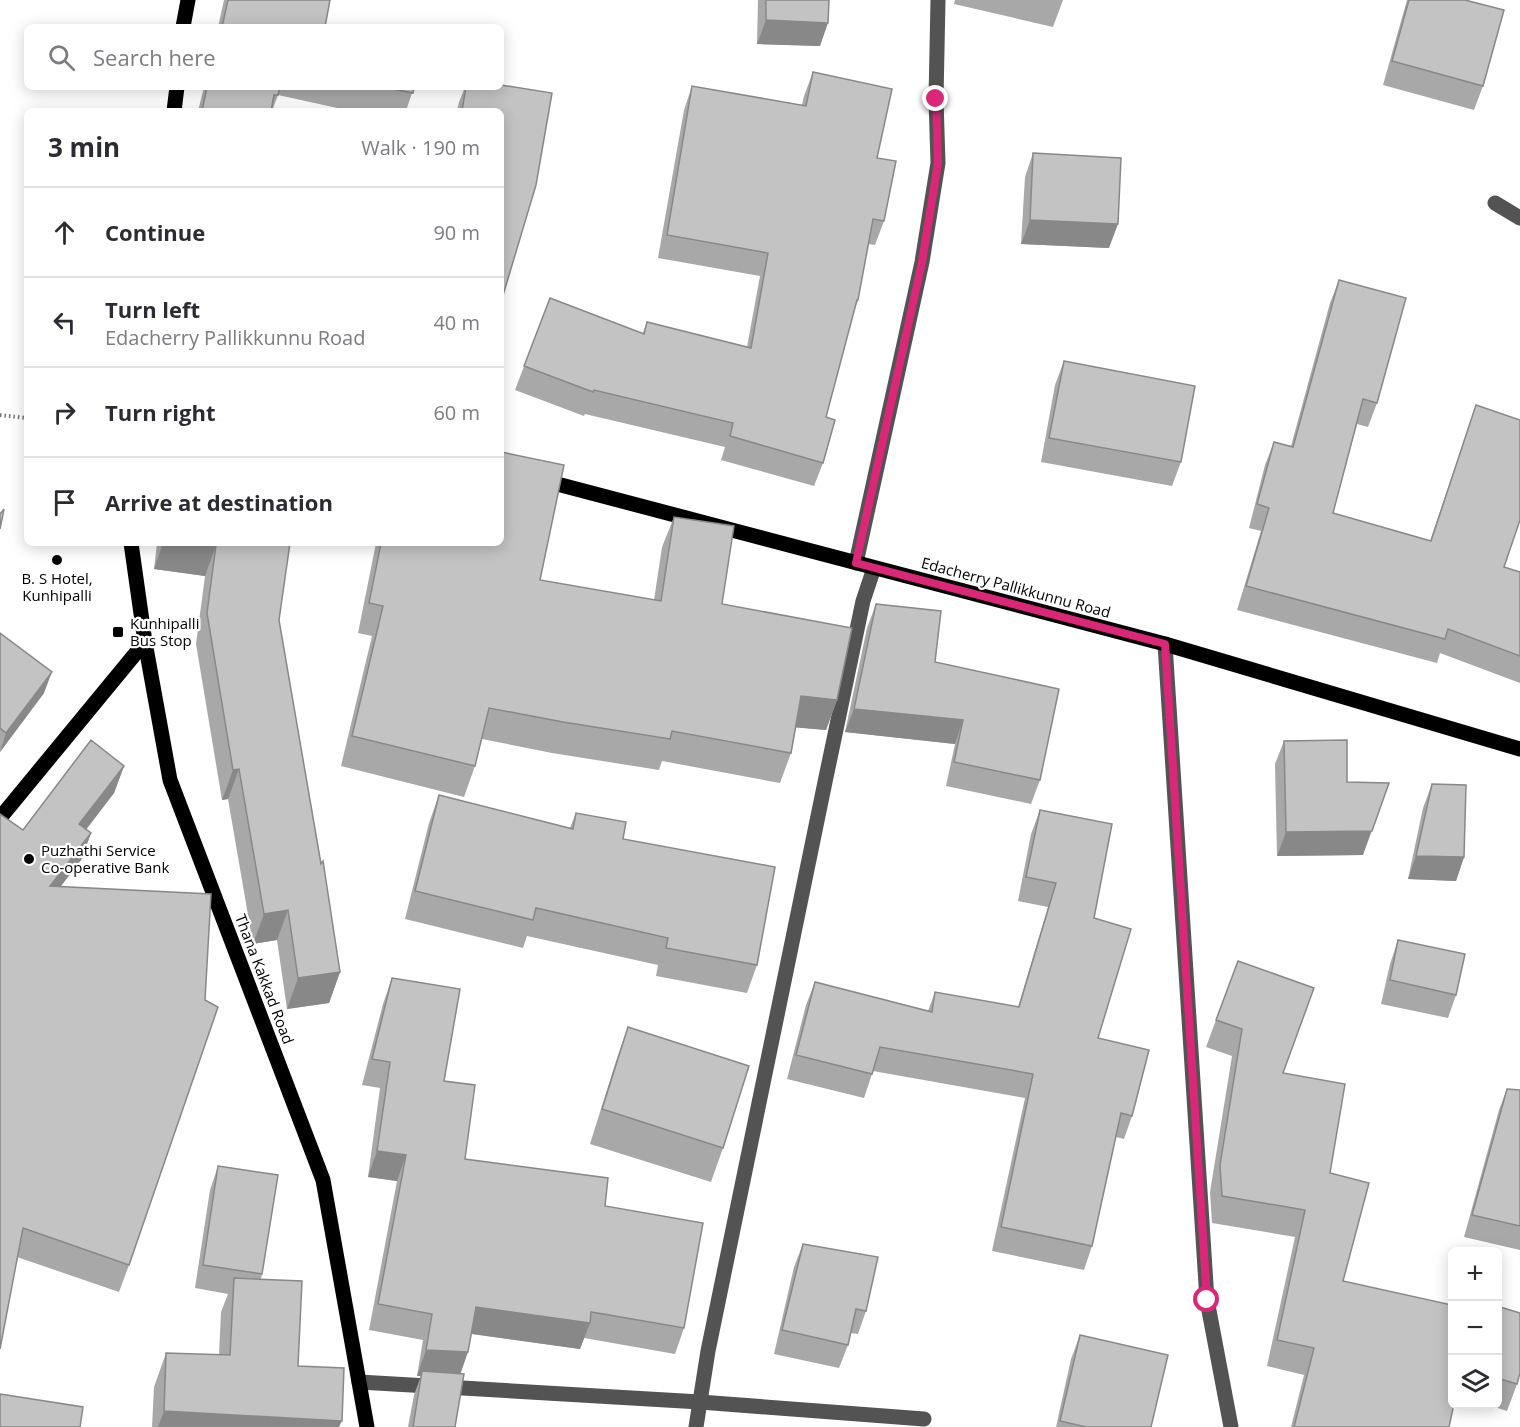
<!DOCTYPE html>
<html lang="en">
<head>
<meta charset="utf-8">
<style>
  :root { --surface:#fff; --page:#f2f2f3; --text:#2b2b33; --muted:#7c7c81; --line:#e1e1e2 }
  body { margin:0; font-family:"Open Sans",sans-serif; background:var(--page); color:var(--text) }
  .controls { position:absolute; right:18px; bottom:18px; display:grid; overflow:hidden; border-radius:9px; box-shadow:0 3px 15px #0003 }
  .controls button { width:54px; height:54px; display:grid; place-items:center; padding:0; border:0; border-bottom:2px solid var(--line); background:var(--surface); color:var(--text); font:30px sans-serif }
  .stop { position:absolute; width:18px; height:18px; margin:-14px; border:4px solid #db2777; border-radius:50%; background:#fff }
  .stop.end { background:#db2777; border-color:#fff; box-shadow:0 2px 6px #0008 }
  .list { margin:0; padding:0; list-style:none }
  h2 { display:flex; justify-content:space-between; align-items:center; height:78px; margin:0; padding:0 24px; font-size:26px }
  h2 small { font-size:20px; font-weight:400; color:var(--muted) }
  .list li { display:grid; grid-template-columns:39px 1fr auto; gap:18px; align-items:center; box-sizing:border-box; height:90px; padding:0 24px; border-top:2px solid var(--line) }
  .list b { display:block; font-size:22px; white-space:nowrap }
  .list p { margin:0; font-size:20px; white-space:nowrap; color:var(--muted) }
  .list em { font-size:20px; font-style:normal; color:var(--muted) }
  .icon { flex:none; width:33px; height:33px; fill:none; stroke:currentColor; stroke-width:2; stroke-linecap:round; stroke-linejoin:round }
  .map { position:relative; flex:none; width:1520px; height:1427px; overflow:hidden }
  .search { position:absolute; background:var(--surface); box-shadow:0 3px 15px #0003; left:24px; top:24px; width:480px; height:66px; display:flex; align-items:center; gap:15px; box-sizing:border-box; padding:0 21px; border-radius:9px; color:var(--muted); font-size:22px }
  .panel { position:absolute; background:var(--surface); box-shadow:0 3px 15px #0003; left:24px; top:108px; width:480px; height:438px; border-radius:9px }
  .map>svg:first-child { display:block }
  .lines { fill:none; stroke-linecap:round; stroke-linejoin:round }
  .path { stroke:#757575; stroke-width:4; stroke-dasharray:1.5 3; stroke-linecap:butt }
  .minor { stroke:#535353; stroke-width:15 }
  .major { stroke:#000; stroke-width:15 }
  .wall { fill:#a8a8a8 }
  .shaded-wall { fill:#888 }
  .building { fill:#c3c3c3; stroke:#888; stroke-width:1.5 }
  .route { stroke:#db2777; stroke-width:8 }
  .poi-dot { fill:#000; stroke:#fff; stroke-width:2 }
  .labels { text-anchor:middle; dominant-baseline:central; stroke-width:4.5; stroke-linejoin:round; paint-order:stroke }
  .poi-label { font-size:15px; fill:#000; stroke:#fff; text-anchor:start }
  .street-label { font-size:15px; fill:#000; stroke:#fff }
</style>
</head>
<body>
<div class="map">
<svg width="1520" height="1427" viewBox="0 0 1520 1427">
  <rect width="100%" height="100%" fill="#fff"/>
  <g class="lines">
    <!-- path -->
    <polyline class="path" points="0,415 27,418"/>
    <!-- minor -->
    <g class="minor">
      <polyline points="1495,203 1520,218"/>
      <polyline points="856,563 922,262 938,163 936,99 938,0"/>
      <polyline points="1165,644 1207,1300 1231,1427"/>
      <polyline points="359,1382 700,1402 924,1419"/>
      <polyline points="696,1427 708,1351 825,782 863,601 874,568"/>
    </g>
    <!-- major -->
    <g class="major">
      <polyline points="183,27 188,0"/>
      <polyline points="174,111 177,87"/>
      <polyline points="542,480 1165,644 1520,749"/>
      <polyline points="131,543 145,642 170,780 323,1180 367,1427"/>
      <polyline points="0,818 145,642"/>
    </g>
  </g>
  <!-- wall -->
  <g class="wall">
    <polygon points="224,0 330,0 325,27 218,27"/>
    <polygon points="758,0 829,0 820,46 757,44"/>
    <polygon points="955,0 1063,0 1053,27 954,4"/>
    <polygon points="1407,0 1465,0 1483,86 1474,110 1383,85"/>
    <polygon points="813,72 877,158 884,221 875,245 868,244 858,300 852,316 826,417 823,463 814,486 721,460 725,447 585,414 584,416 515,390 550,298 643,333 647,322 747,347 760,276 658,258 684,110 692,86 802,105 804,96"/>
    <polygon points="204,87 414,87 406,111 351,111 278,95 272,111 198,111"/>
    <polygon points="465,87 501,87 501,111 457,111 459,102"/>
    <polygon points="1033,153 1109,248 1021,244 1025,177"/>
    <polygon points="1339,280 1377,403 1368,427 1357,424 1333,513 1430,541 1476,405 1504,567 1520,572 1520,683 1440,653 1437,663 1237,610 1261,531 1249,528 1265,465 1274,442 1291,446 1330,303"/>
    <polygon points="1064,361 1181,462 1172,486 1041,462 1055,385"/>
    <polygon points="674,517 722,604 837,700 826,730 796,727 791,753 780,783 662,761 659,770 552,753 482,739 475,766 464,797 341,766 372,636 358,633 376,543 501,543 540,580 654,600 662,547"/>
    <polygon points="157,543 290,543 279,620 340,972 329,1003 287,1009 277,940 253,944 228,799 222,800 196,644 205,576 154,569"/>
    <polygon points="876,604 935,662 1040,780 1031,804 946,786 955,744 845,732 867,628"/>
    <polygon points="0,633 44,693 0,752"/>
    <polygon points="1284,741 1347,782 1363,855 1277,856 1275,764"/>
    <polygon points="124,766 114,793 86,830 91,833 81,860 61,886 129,1265 119,1292 17,1257 23,830"/>
    <polygon points="1432,784 1464,857 1456,881 1408,879 1423,808"/>
    <polygon points="439,795 570,828 576,813 623,839 757,965 747,993 656,976 658,965 527,936 523,948 405,919 429,823"/>
    <polygon points="1040,810 1094,918 1098,1038 1132,1116 1124,1139 1116,1137 1092,1246 1084,1270 992,1251 1025,1098 873,1071 864,1098 787,1079 806,1005 815,982 928,1011 935,992 1018,1007 1048,907 1018,901 1031,834"/>
    <polygon points="1398,940 1456,995 1448,1018 1381,1004 1390,964"/>
    <polygon points="1238,961 1283,1073 1330,1173 1343,1281 1449,1427 1291,1427 1304,1375 1267,1366 1295,1237 1212,1223 1210,1192 1232,1056 1206,1047"/>
    <polygon points="392,978 444,1081 465,1159 605,1206 684,1328 675,1354 584,1338 580,1349 471,1334 460,1373 455,1427 408,1427 414,1395 421,1376 417,1376 423,1340 369,1330 397,1181 368,1177 380,1088 362,1085 383,1004"/>
    <polygon points="628,1027 723,1148 711,1182 590,1144 616,1061"/>
    <polygon points="1507,1089 1520,1090 1520,1250 1464,1237 1499,1110"/>
    <polygon points="218,1166 262,1274 261,1279 298,1366 339,1427 152,1427 154,1387 166,1353 219,1355 221,1312 228,1294 195,1288 210,1190"/>
    <polygon points="803,1244 866,1311 858,1334 850,1333 848,1345 839,1368 774,1354 794,1267"/>
    <polygon points="1497,1306 1517,1384 1507,1411 1485,1404 1497,1404"/>
    <polygon points="1080,1335 1151,1427 1056,1427 1071,1359"/>
  </g>
  <!-- shaded-wall -->
  <g class="shaded-wall">
    <polygon points="766,20 828,23 820,46 757,44"/>
    <polygon points="1030,220 1118,224 1109,248 1021,244"/>
    <polygon points="163,543 197,543 216,545 205,576 154,569"/>
    <polygon points="52,672 44,693 0,752 6,733"/>
    <polygon points="801,696 837,700 826,730 790,727"/>
    <polygon points="854,709 963,720 955,744 845,732"/>
    <polygon points="124,766 114,793 69,851 79,824"/>
    <polygon points="239,769 228,799 222,800 233,770"/>
    <polygon points="1389,783 1363,855 1277,856 1286,832"/>
    <polygon points="91,833 81,860 40,913 50,886"/>
    <polygon points="1416,856 1464,857 1456,881 1408,879"/>
    <polygon points="288,910 277,940 253,944 264,914"/>
    <polygon points="340,972 329,1003 287,1009 298,978"/>
    <polygon points="377,1151 406,1155 397,1181 368,1177"/>
    <polygon points="476,1307 590,1323 580,1349 466,1333"/>
    <polygon points="426,1350 468,1352 459,1378 422,1371 421,1376 417,1376"/>
    <polygon points="164,1411 342,1421 339,1427 158,1427"/>
  </g>
  <!-- building -->
  <g class="building">
    <polygon points="228,0 330,0 325,27 222,27"/>
    <polygon points="766,0 829,0 828,23 766,20"/>
    <polygon points="1409,0 1465,0 1504,10 1483,86 1392,61"/>
    <polygon points="813,72 892,89 877,158 896,161 884,221 873,219 858,300 857,300 826,417 835,420 823,463 730,436 733,423 594,390 593,392 524,366 550,298 644,334 647,322 751,348 768,253 667,235 692,86 806,106"/>
    <polygon points="501,85 552,93 536,185 501,302 501,111 462,111 466,87 501,87"/>
    <polygon points="207,87 280,87 278,95 274,95 271,111 202,111"/>
    <polygon points="383,87 414,87 413,93"/>
    <polygon points="1033,153 1121,158 1118,224 1030,220"/>
    <polygon points="1339,280 1406,298 1377,403 1363,399 1333,513 1431,541 1476,405 1520,420 1520,520 1504,567 1520,572 1520,656 1448,629 1445,639 1246,586 1269,508 1257,504 1274,442 1293,447"/>
    <polygon points="1064,361 1195,386 1181,462 1049,438"/>
    <polygon points="501,452 564,465 540,580 661,601 674,517 734,526 722,604 852,628 837,700 801,696 791,753 672,731 670,739 563,722 489,708 475,766 352,736 383,606 369,603 381,543 501,543"/>
    <polygon points="4,509 0,529 0,514"/>
    <polygon points="197,543 290,543 279,620 321,864 323,861 340,972 298,978 288,910 264,914 239,769 233,770 207,613 216,545"/>
    <polygon points="876,604 941,611 935,662 1059,689 1040,780 954,762 963,720 854,709"/>
    <polygon points="0,633 52,672 6,733 0,728"/>
    <polygon points="91,740 124,766 79,824 91,833 50,886 211,894 205,1000 218,1007 129,1265 23,1228 0,1349 0,814 23,830"/>
    <polygon points="1347,740 1347,782 1389,783 1372,831 1286,832 1284,741"/>
    <polygon points="1432,784 1466,785 1464,857 1416,856"/>
    <polygon points="439,795 573,829 576,813 626,822 623,839 775,867 757,965 666,948 668,938 536,908 533,920 415,891"/>
    <polygon points="1040,810 1112,824 1094,918 1131,929 1098,1038 1149,1050 1132,1116 1121,1113 1092,1246 1001,1227 1033,1074 880,1047 872,1074 796,1055 815,982 932,1012 935,992 1019,1007 1056,883 1026,877"/>
    <polygon points="1398,940 1465,954 1456,995 1390,980"/>
    <polygon points="1238,961 1314,988 1283,1073 1345,1084 1330,1173 1369,1183 1343,1281 1452,1305 1452,1404 1454,1404 1449,1427 1294,1427 1314,1348 1277,1340 1305,1210 1222,1196 1220,1165 1242,1029 1216,1020"/>
    <polygon points="392,978 460,989 444,1081 475,1085 465,1159 608,1178 605,1206 703,1223 684,1328 591,1312 590,1323 476,1307 468,1352 426,1350 432,1314 378,1304 406,1155 377,1151 390,1062 372,1059"/>
    <polygon points="628,1027 749,1066 723,1148 602,1109"/>
    <polygon points="1507,1089 1520,1090 1520,1226 1472,1215"/>
    <polygon points="218,1166 278,1175 262,1274 203,1265"/>
    <polygon points="803,1244 878,1257 866,1311 856,1309 848,1345 782,1330"/>
    <polygon points="234,1278 302,1281 298,1366 344,1368 342,1421 164,1411 166,1353 230,1355"/>
    <polygon points="1497,1306 1520,1313 1520,1373 1517,1384 1497,1378"/>
    <polygon points="1080,1335 1168,1355 1151,1427 1086,1427 1060,1421"/>
    <polygon points="422,1371 464,1374 455,1427 413,1427"/>
    <polygon points="0,1394 83,1407 80,1427 0,1427"/>
  </g>
  <g class="lines">
    <!-- route -->
    <polyline class="route" points="936,99 938,163 922,262 856,563 1165,644 1207,1300"/>
  </g>
  <!-- markers -->
  <g class="poi-dot">
    <circle cx="57" cy="560" r="6"/>
    <rect x="112" y="626" width="12" height="12" rx="3"/>
    <circle cx="29" cy="859" r="6"/>
  </g>
  <g class="labels">
    <!-- poi labels -->
    <g class="poi-label">
      <text x="57" y="578" text-anchor="middle">B. S Hotel,<tspan x="57" dy="17">Kunhipalli</tspan></text>
      <text x="130" y="623">Kunhipalli<tspan x="130" dy="17">Bus Stop</tspan></text>
      <text x="41" y="850">Puzhathi Service<tspan x="41" dy="17">Co-operative Bank</tspan></text>
    </g>
    <!-- street labels -->
    <g class="street-label">
      <text transform="translate(1016 587) rotate(15)">Edacherry Pallikkunnu Road</text>
      <text transform="translate(265 979) rotate(69)">Thana Kakkad Road</text>
    </g>
  </g>
</svg>
<div class="controls">
<button>+</button>
<button>−</button>
<button><svg class="icon" aria-label="layers" viewBox="0 0 24 24"><path d="M12 4l9 5-9 5-9-5zM3 14l9 5 9-5"/></svg></button>
</div>
<div class="stop" style="left:1207px;top:1300px"></div>
<div class="stop end" style="left:936px;top:99px"></div>
<div class="search"><svg class="icon" aria-label="search" viewBox="0 0 24 24"><circle cx="10" cy="10" r="6"/><path d="M15 15l6 6"/></svg>Search here</div>
<section class="panel">
<h2>3 min<small>Walk · 190 m</small></h2>
<ul class="list">
<li><svg class="icon" aria-label="ahead" viewBox="0 0 24 24"><path d="M12 20V5M6 11l6-6 6 6"/></svg><div><b>Continue</b></div><em>90 m</em></li>
<li><svg class="icon" aria-label="left" viewBox="0 0 24 24"><path d="M17 20v-9H6M10 6l-5 5 5 5"/></svg><div><b>Turn left</b><p>Edacherry Pallikkunnu Road</p></div><em>40 m</em></li>
<li><svg class="icon" aria-label="right" viewBox="0 0 24 24"><path d="M7 20v-9h11M14 6l5 5-5 5"/></svg><div><b>Turn right</b></div><em>60 m</em></li>
<li><svg class="icon" aria-label="arrive" viewBox="0 0 24 24"><path d="M6 21V4h12l-3 4 3 4H6"/></svg><div><b>Arrive at destination</b></div></li>
</ul>
</section>
</div>
</body>
</html>
